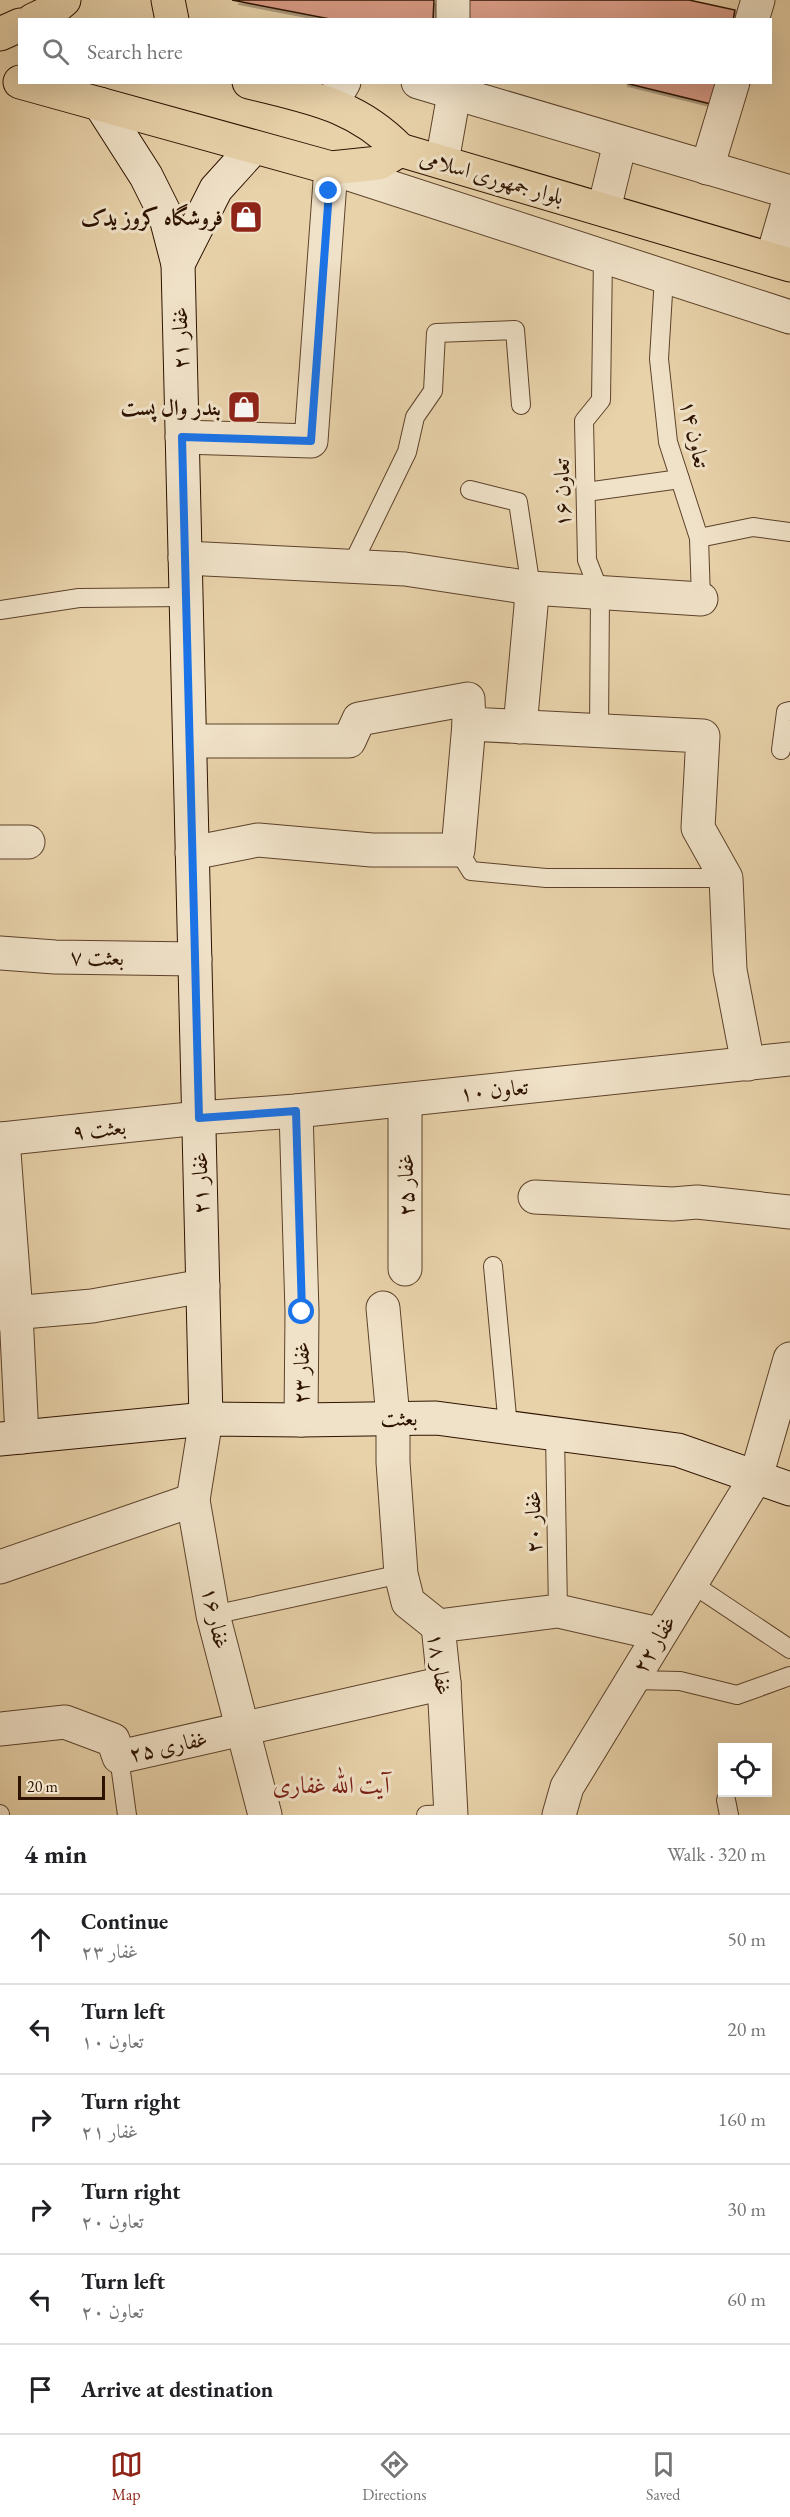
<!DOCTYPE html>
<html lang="en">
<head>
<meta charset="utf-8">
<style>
  :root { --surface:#fff; --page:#f2f2f2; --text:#202124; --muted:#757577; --line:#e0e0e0; --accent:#8f2418 }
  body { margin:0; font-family:"EB Garamond",Amiri,serif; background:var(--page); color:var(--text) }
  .controls { position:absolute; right:18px; bottom:18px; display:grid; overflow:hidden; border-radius:0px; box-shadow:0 6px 24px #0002 }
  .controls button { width:54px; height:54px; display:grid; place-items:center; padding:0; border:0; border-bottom:2px solid var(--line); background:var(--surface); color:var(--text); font:30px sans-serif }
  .scale { position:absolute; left:18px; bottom:15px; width:87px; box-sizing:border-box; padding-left:6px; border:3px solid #2d1200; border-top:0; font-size:16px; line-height:21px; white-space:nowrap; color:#2d1200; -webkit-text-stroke:4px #f0e2c8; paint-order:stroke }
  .stop { position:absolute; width:18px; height:18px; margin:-14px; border:4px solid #1a73e8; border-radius:50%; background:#fff }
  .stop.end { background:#1a73e8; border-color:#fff; box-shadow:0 2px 6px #0008 }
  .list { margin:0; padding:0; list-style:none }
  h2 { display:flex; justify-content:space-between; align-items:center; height:78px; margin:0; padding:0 24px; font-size:26px }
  h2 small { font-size:20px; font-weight:400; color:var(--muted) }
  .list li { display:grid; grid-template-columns:39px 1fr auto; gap:18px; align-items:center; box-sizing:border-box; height:90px; padding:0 24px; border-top:2px solid var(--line) }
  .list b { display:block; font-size:22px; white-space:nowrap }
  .list p { margin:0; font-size:20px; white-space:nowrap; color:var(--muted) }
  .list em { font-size:20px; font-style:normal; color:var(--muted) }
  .icon { flex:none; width:33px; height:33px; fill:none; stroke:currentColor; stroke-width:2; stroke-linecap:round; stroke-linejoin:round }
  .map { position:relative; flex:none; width:790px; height:1815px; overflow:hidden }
  .search { position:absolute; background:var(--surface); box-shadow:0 6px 24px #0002; left:18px; right:18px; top:18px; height:66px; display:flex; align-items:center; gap:15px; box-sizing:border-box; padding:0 21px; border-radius:0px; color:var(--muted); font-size:22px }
  .sheet { height:618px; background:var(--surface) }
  nav { display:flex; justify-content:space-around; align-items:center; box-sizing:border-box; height:84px; border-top:2px solid var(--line); background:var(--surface); font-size:16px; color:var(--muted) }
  nav a { display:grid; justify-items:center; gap:3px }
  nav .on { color:var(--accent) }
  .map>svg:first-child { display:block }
  .building { fill:#da9c87; stroke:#2d1200; stroke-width:1.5; filter:url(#shadow) }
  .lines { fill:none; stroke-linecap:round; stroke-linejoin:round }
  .lane-casing { stroke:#5c422a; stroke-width:20 }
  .street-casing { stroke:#5c422a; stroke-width:35 }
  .secondary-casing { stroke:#2d1200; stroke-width:35 }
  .primary-casing { stroke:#2d1200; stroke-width:35 }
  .lane { stroke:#f0e2c8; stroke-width:18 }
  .street { stroke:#f0e2c8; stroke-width:33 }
  .secondary { stroke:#f0e2c8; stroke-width:33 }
  .primary { stroke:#e8d2aa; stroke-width:33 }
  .route { stroke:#1a73e8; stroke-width:8 }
  .labels { text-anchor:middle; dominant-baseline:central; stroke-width:6; stroke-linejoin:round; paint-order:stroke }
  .street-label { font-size:22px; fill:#2d1200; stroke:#f0e2c8 }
  .poi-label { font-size:22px; font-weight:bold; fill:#2d1200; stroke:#f0e2c8; text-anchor:end }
  .neighbourhood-label { font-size:24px; fill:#7a1f14; stroke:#f0e2c8 }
</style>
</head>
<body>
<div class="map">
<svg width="790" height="1815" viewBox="0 0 790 1815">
  <defs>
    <filter id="shadow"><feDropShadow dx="6" dy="4" stdDeviation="0" flood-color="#0004"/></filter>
  </defs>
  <rect width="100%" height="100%" fill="#e8d2aa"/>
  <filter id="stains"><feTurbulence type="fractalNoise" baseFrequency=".00333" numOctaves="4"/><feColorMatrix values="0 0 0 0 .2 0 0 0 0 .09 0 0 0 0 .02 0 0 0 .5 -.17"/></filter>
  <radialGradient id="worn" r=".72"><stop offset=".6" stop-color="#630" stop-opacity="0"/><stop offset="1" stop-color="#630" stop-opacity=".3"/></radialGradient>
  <!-- building -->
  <g class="building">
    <polygon points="232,0 434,0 433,20 335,20"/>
    <polygon points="466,0 689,0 735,10 733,20 465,20"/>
    <polygon points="621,82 716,82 711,104"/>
  </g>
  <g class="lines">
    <defs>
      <g id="lane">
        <polyline points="664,277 659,359 668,442 699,538 701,599"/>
        <polyline points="470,490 518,502 531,588"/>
        <polyline points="586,492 680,479"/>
        <polyline points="699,538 753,527 790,532"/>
        <polyline points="351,567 407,452 415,417 433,391 436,333 515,330 521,405"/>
        <polyline points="0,610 79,598 186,597"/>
        <polyline points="599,731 600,593 587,560 584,421 601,400 603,256"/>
        <polyline points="781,750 786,712 790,711"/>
        <polyline points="458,850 471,871 546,878 726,878"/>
        <polyline points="493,1266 508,1427"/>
        <polyline points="555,1433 558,1611"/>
        <polyline points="691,1583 790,1649"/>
        <polyline points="213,1615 401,1574"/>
        <polyline points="632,1680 680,1681 737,1695 790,1676"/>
        <polyline points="119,1757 127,1815"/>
        <polyline points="726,1800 729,1815"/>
        <polyline points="0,1814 0,1815"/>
        <polyline points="426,1815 451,1814"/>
      </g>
      <g id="street">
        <polyline points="453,0 453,20"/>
        <polyline points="752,20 758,0"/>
        <polyline points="418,82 790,192"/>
        <polyline points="331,104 344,82"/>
        <polyline points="442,162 454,94 454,82"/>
        <polyline points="707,168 733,82"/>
        <polyline points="604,209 620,143"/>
        <polyline points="772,259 790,197"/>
        <polyline points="182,437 311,441 331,168 790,317"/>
        <polyline points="185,558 405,569 531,588 701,599"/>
        <polyline points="520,727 531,606 531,588"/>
        <polyline points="190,741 349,741 359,719 468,699 469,724 703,736 698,828 726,878 730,970 748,1064"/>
        <polyline points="0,842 28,842"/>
        <polyline points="192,853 258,840 372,850 458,850 469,724"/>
        <polyline points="0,953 55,957 195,959"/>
        <polyline points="296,1111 302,1312 301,1420"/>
        <polyline points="0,1139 199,1118 296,1111 790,1059"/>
        <polyline points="3,1139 16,1313 22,1437"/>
        <polyline points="535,1197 673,1204 697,1202 790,1212"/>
        <polyline points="405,1269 405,1100"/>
        <polyline points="383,1308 393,1418 393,1462 401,1574 408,1602 438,1626 444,1683 451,1815"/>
        <polyline points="0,1314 92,1306 203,1286"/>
        <polyline points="206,1419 193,1500 213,1615 265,1815"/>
        <polyline points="0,1567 193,1500"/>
        <polyline points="438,1626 558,1611 659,1634"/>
        <polyline points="0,1729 65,1722 113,1740 119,1757 444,1683"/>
        <polyline points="559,1815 567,1787 756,1477 790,1359"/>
      </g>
      <g id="secondary">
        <polyline points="100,104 146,176 165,214 178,264 206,1419"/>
        <polyline points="178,264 216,189 254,147"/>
        <polyline points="0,1439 206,1419 301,1420 436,1418 678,1450 790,1489"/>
      </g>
      <g id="primary">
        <polyline points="168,0 172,20"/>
        <polyline points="33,20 50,12 64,0"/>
        <polyline points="0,34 20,25"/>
        <polyline points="20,82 331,168 379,163 400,150 790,265"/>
        <path d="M249 82C308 97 356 104 400 150"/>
      </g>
    </defs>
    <!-- lane casing -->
    <use href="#lane" class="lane-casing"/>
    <!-- street casing -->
    <use href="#street" class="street-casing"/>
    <!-- secondary casing -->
    <use href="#secondary" class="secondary-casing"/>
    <!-- primary casing -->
    <use href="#primary" class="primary-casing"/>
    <!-- lane -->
    <use href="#lane" class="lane"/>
    <!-- street -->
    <use href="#street" class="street"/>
    <!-- secondary -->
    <use href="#secondary" class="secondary"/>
    <!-- primary -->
    <use href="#primary" class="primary"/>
  </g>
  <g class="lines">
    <!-- route -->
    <polyline class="route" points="302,1312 296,1111 199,1118 182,437 311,441 329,191"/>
  </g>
  <!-- icons -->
  <defs>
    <symbol id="shop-square" viewBox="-11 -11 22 22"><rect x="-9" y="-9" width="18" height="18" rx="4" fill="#8f2418" stroke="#f0e2c8"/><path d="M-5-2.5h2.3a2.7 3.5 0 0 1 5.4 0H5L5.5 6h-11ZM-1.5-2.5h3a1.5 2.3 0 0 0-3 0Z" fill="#fff"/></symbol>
  </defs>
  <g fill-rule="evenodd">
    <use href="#shop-square" x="227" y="198" width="38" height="38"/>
    <use href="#shop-square" x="225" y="388" width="38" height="38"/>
  </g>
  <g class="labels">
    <!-- street labels -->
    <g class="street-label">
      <text transform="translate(492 177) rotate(16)">بلوار جمهوری اسلامی</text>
      <text transform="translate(180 338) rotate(-91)">غفار ۲۱</text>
      <text transform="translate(695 434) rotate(78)">تعاون ۱۴</text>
      <text transform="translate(562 493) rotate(-91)">تعاون ۱۶</text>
      <text transform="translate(97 957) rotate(1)">بعثت ۷</text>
      <text transform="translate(494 1090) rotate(-6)">تعاون ۱۰</text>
      <text transform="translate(99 1129) rotate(-6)">بعثت ۹</text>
      <text transform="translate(200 1183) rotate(-91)">غفار ۲۱</text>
      <text transform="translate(405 1185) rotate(-90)">غفار ۲۵</text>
      <text transform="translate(301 1373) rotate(-89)">غفار ۲۳</text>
      <text transform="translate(399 1418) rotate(-1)">بعثت</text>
      <text transform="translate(533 1522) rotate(-91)">غفار ۲۰</text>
      <text transform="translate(216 1618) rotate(78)">غفار ۱۶</text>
      <text transform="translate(654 1644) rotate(-59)">غفار ۲۲</text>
      <text transform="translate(440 1664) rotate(82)">غفار ۱۸</text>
      <text transform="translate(168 1746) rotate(-12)">غفاری ۲۵</text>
    </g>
    <!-- poi labels -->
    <g class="poi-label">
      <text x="223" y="217">فروشگاه کروز یدک</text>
      <text x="221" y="407">بندر وال پست</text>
    </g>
    <!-- neighbourhood labels -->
    <g class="neighbourhood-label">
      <text x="331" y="1784">آیت الله غفاری</text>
    </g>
  </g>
  <rect width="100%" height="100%" filter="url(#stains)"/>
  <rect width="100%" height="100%" fill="url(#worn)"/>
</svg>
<div class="controls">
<button><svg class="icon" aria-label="locate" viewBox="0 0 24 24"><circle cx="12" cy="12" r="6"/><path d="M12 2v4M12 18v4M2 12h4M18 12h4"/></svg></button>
</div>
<div class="scale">20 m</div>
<div class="stop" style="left:302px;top:1312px"></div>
<div class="stop end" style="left:329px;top:191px"></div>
<div class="search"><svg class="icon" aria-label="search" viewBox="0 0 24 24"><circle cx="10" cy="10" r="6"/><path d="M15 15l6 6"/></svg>Search here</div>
</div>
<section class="sheet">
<h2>4 min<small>Walk · 320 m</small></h2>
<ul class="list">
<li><svg class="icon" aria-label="ahead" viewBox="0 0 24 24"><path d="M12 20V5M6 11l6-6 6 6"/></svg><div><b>Continue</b><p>غفار ۲۳</p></div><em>50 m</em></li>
<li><svg class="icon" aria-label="left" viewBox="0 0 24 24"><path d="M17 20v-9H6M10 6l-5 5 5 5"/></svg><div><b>Turn left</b><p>تعاون ۱۰</p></div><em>20 m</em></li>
<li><svg class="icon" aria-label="right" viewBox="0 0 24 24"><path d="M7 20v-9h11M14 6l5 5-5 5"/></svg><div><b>Turn right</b><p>غفار ۲۱</p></div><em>160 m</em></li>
<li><svg class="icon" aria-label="right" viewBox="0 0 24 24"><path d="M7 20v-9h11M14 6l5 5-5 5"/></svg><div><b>Turn right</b><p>تعاون ۲۰</p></div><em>30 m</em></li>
<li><svg class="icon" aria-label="left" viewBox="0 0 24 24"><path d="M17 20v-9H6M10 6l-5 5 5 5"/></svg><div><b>Turn left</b><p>تعاون ۲۰</p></div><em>60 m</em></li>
<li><svg class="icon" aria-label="arrive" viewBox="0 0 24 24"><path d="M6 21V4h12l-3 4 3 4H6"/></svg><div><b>Arrive at destination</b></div></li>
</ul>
</section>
<nav>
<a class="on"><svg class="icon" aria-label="map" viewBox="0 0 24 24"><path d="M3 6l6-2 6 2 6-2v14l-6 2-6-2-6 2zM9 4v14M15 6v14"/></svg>Map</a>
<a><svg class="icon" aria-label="directions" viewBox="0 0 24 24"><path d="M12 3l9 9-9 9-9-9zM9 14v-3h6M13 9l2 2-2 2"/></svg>Directions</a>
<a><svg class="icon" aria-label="saved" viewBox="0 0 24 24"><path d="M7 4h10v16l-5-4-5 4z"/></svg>Saved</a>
</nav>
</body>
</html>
